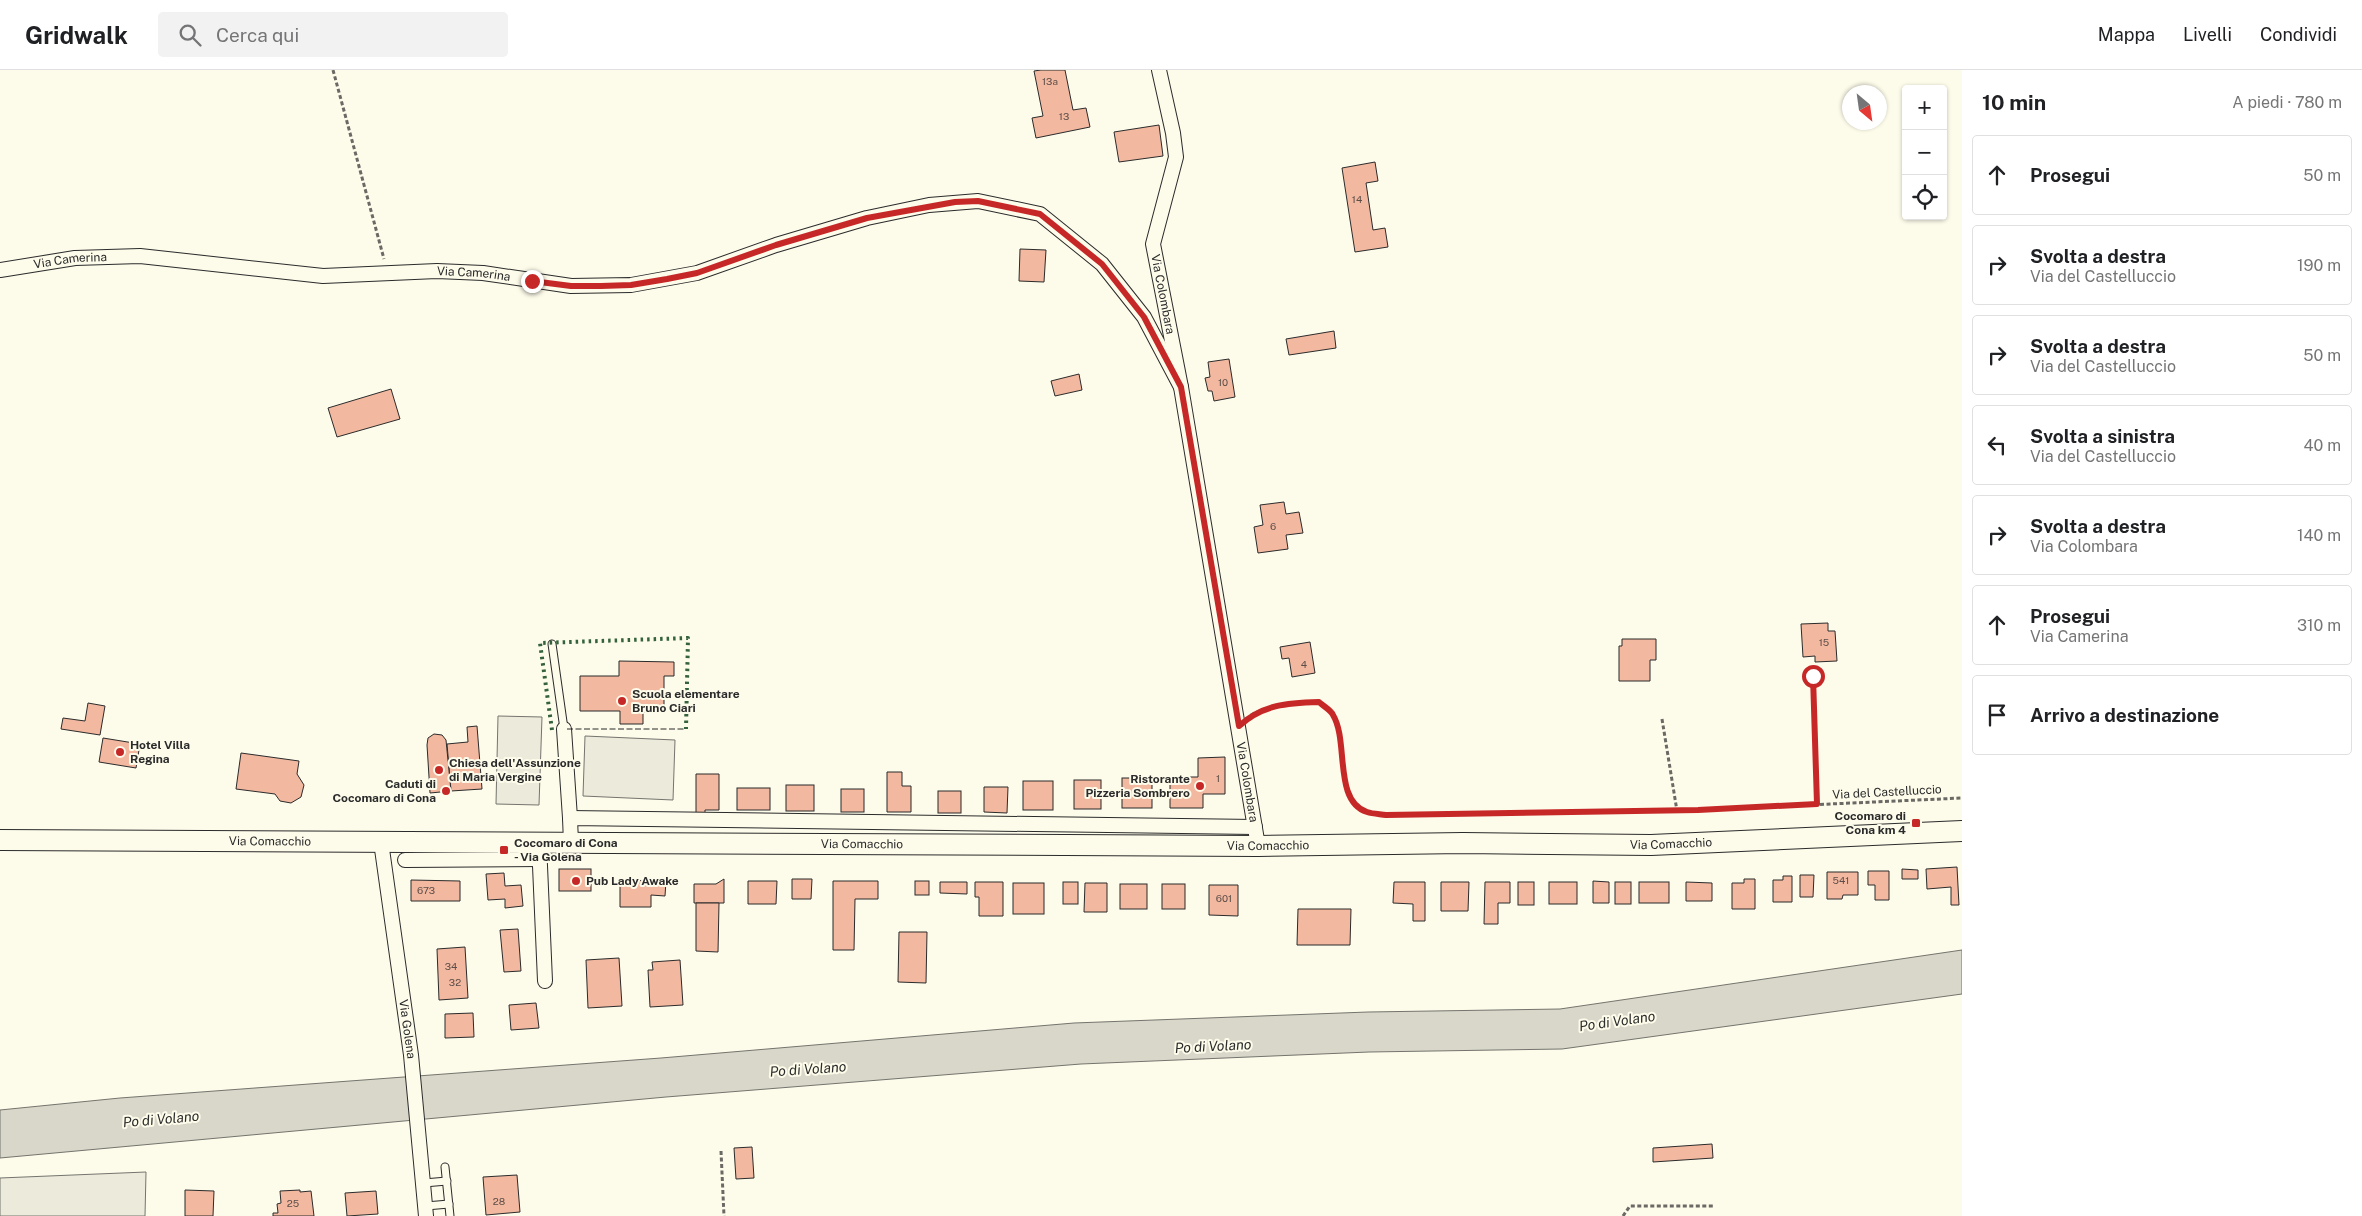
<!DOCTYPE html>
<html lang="it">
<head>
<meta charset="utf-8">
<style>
  :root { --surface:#fff; --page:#f2f2f2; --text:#202124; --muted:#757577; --line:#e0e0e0 }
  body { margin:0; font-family:"Public Sans",sans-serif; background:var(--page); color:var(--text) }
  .controls { position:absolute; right:15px; top:15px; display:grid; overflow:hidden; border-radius:5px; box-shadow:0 1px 4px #0004 }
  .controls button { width:45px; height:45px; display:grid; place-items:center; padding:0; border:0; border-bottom:1px solid var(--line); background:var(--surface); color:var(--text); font:25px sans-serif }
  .compass { position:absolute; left:1842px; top:15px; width:45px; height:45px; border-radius:50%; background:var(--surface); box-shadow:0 1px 4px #0004; rotate:151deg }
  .stop { position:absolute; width:15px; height:15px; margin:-11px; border:4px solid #c62828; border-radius:50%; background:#fff }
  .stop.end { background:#c62828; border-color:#fff; box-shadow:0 1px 5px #0008 }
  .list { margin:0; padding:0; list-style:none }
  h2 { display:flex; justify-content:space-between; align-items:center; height:65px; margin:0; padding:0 20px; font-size:21px }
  h2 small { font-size:16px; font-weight:400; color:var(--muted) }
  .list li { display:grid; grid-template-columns:32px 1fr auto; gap:15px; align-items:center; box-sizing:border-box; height:80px; margin:0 10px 10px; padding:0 10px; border:1px solid var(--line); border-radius:5px }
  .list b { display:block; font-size:19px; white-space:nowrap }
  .list p { margin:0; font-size:16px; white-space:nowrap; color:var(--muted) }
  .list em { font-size:16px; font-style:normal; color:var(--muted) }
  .icon { flex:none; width:28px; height:28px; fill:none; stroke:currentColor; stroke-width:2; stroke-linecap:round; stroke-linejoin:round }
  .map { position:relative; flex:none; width:1962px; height:1146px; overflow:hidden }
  header { display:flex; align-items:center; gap:30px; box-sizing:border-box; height:70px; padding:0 25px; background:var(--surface); border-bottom:1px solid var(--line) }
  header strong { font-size:24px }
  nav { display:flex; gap:28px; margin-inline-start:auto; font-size:18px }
  .search { width:350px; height:45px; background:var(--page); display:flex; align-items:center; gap:12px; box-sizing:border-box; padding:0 18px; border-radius:5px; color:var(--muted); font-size:19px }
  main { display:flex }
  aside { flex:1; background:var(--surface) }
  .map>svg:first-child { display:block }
  .green { fill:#ecebdb; stroke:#74746e }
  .water { fill:#d8d7c9; stroke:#74746e }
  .building { fill:#f2b8a0; stroke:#2b2b2b }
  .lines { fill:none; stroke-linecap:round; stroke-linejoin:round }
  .lane-casing { stroke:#2b2b2b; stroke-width:9 }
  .street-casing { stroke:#2b2b2b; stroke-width:16 }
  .secondary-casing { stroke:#2b2b2b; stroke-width:22 }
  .path { stroke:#6a6964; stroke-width:3; stroke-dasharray:4 2.5; stroke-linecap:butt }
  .lane { stroke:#fdfbea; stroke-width:7 }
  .street { stroke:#fdfbea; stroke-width:14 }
  .secondary { stroke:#fdfbea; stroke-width:20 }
  .hedge { stroke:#34623c; stroke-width:4; stroke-dasharray:2.5 4; stroke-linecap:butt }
  .fence { stroke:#2b2b2b; stroke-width:1; stroke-dasharray:6 2.5; stroke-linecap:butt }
  .route { stroke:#c62828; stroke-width:6 }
  .poi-dot { fill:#c62828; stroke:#fdfbea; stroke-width:2 }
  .labels { text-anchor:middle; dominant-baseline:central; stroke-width:4; stroke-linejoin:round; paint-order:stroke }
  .number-label { font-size:10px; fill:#5d4e48 }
  .street-label { font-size:12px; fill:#2b2b2b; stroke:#fdfbea }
  .poi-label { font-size:12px; font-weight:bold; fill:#2b2b2b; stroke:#fdfbea; text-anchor:start }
  .water-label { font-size:14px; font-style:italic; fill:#2b2b2b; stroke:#fdfbea }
</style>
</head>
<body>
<header>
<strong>Gridwalk</strong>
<div class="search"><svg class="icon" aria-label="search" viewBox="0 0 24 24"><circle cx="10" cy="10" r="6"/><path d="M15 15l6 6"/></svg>Cerca qui</div>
<nav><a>Mappa</a><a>Livelli</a><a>Condividi</a></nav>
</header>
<main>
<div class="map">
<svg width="1962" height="1146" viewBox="0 0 1962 1146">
  <rect width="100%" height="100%" fill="#fdfbea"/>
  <!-- green -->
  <g class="green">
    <polygon points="498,646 542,647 539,735 496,734"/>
    <polygon points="585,666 675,670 673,730 583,726"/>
    <polygon points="146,1102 145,1146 0,1146 0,1108"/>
  </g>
  <!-- water -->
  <polygon class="water" points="1962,880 1962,924 1562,979 1369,982 1081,994 666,1027 0,1088 0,1040 120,1028 661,988 1074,953 1368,942 1560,939"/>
  <!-- building -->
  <g class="building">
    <polygon points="1041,0 1065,0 1073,40 1086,38 1090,57 1036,68 1032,48 1043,46 1034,1"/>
    <polygon points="1159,55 1163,86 1119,92 1114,62"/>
    <polygon points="1375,92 1378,111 1366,113 1373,160 1385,158 1388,177 1355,182 1342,98"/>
    <polygon points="1020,179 1046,180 1044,212 1019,211"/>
    <polygon points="1334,261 1336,278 1289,285 1286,269"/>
    <polygon points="1229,289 1235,327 1214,331 1212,321 1208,321 1205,308 1210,307 1208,292"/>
    <polygon points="1079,304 1082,320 1055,326 1051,311"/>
    <polygon points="391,319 400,349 337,367 328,338"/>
    <polygon points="1284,432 1286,444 1299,442 1303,463 1286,465 1288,479 1258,483 1254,457 1263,455 1260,435"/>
    <polygon points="1828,553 1828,561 1835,561 1837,591 1815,592 1815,586 1803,587 1801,554"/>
    <polygon points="1622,569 1656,569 1656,590 1650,590 1650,611 1619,611 1619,576 1622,576"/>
    <polygon points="1310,572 1315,603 1292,607 1289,588 1282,589 1280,577"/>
    <polygon points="619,591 674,592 674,606 664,606 664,642 643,642 643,654 620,654 620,641 580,641 580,606 619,606"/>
    <polygon points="88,633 105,636 100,665 61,659 63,648 85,651"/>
    <polygon points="477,656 482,719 451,721 447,674 468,672 467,657"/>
    <polygon points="434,664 442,665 446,670 451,721 430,723 427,675 428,668"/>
    <polygon points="103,668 140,674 136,698 99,692"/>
    <polygon points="241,683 299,691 297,704 304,715 301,727 291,733 280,731 275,724 236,719"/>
    <polygon points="1225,687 1225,724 1203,724 1203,738 1170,738 1170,707 1198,707 1198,688"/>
    <polygon points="887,702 902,702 902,716 911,716 911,742 887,742"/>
    <polygon points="696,704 719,704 719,740 705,740 705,748 696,748"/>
    <rect x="1122" y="708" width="30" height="30"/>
    <rect x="1074" y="710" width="27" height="29"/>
    <rect x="1023" y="711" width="30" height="29"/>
    <rect x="786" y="715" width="28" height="26"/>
    <polygon points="984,717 1008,717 1007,743 984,742"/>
    <rect x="737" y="718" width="33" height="22"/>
    <rect x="841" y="719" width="23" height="23"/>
    <rect x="938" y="721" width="23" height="22"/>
    <polygon points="1957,797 1959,835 1951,835 1951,817 1927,819 1926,799"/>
    <rect x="559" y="799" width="32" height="22"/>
    <polygon points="1902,799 1918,800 1918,809 1902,809"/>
    <polygon points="1868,801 1889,801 1889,830 1875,830 1875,815 1868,815"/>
    <polygon points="1827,802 1858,802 1858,825 1843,825 1842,829 1827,829"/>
    <polygon points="504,803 505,816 521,815 523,836 505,838 505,829 488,830 486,804"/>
    <polygon points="1800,805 1814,805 1813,827 1800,827"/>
    <polygon points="1783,806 1792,806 1792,832 1773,832 1773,810 1783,810"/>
    <polygon points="724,809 724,833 694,833 694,814 716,814"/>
    <polygon points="792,809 812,809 811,829 792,829"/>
    <polygon points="1744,809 1755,809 1755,839 1732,839 1732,813 1744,813"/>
    <polygon points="411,810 460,811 460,831 411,831"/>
    <polygon points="620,810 666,811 665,826 651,825 651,837 620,837"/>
    <polygon points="748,811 777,811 776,834 748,834"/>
    <polygon points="833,811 878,811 878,829 855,829 854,880 833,880"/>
    <rect x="915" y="811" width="14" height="14"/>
    <polygon points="1593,811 1609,812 1609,833 1593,833"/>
    <polygon points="940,812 967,812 967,824 940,823"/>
    <polygon points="975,812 1003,812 1003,846 979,846 979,827 975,827"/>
    <rect x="1063" y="812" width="15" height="22"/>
    <polygon points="1394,812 1425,812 1425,851 1413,851 1413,834 1393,833"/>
    <polygon points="1441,812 1469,812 1468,841 1441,841"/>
    <polygon points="1485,812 1510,812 1510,833 1498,833 1498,854 1484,854"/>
    <rect x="1518" y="812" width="16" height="23"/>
    <rect x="1549" y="812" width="28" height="22"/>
    <rect x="1615" y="812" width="16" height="22"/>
    <rect x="1639" y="812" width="30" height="21"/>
    <polygon points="1686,812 1712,813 1712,831 1686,831"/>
    <rect x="1013" y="813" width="31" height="31"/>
    <polygon points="1085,813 1107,813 1107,842 1084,842"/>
    <rect x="1120" y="814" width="27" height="25"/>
    <rect x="1162" y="814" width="23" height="25"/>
    <polygon points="1209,815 1238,815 1238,846 1209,845"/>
    <polygon points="696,833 719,833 718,882 696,881"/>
    <polygon points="1298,839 1351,839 1350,875 1297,875"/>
    <polygon points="518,859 521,901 504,902 500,860"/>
    <polygon points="899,862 927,862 926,913 898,912"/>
    <polygon points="465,877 468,928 439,930 437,879"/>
    <polygon points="619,888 622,936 588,938 586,890"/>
    <polygon points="680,890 683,935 650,937 648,900 653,900 652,892"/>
    <polygon points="536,933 539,958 511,960 509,935"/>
    <polygon points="473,943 474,967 445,968 445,944"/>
    <polygon points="1712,1074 1713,1088 1653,1092 1653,1078"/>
    <polygon points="752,1077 754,1108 736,1109 734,1078"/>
    <polygon points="517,1105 520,1142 486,1145 483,1107"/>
    <polygon points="185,1120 214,1121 213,1146 185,1146"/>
    <polygon points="300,1120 300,1122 311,1121 314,1146 273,1146 273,1143 278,1143 277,1134 281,1133 280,1121"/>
    <polygon points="376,1121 378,1144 347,1146 345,1123"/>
  </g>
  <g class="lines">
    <defs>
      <g id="lane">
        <polyline points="552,574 564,659"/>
        <polyline points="445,1097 450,1146"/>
        <polyline points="424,1113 447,1111"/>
        <polyline points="426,1136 449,1134"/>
      </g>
      <g id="street">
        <path id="s1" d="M1159 0 1173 63 1176 87 1153 174 1181 317 1258 776"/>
        <path id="s2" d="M0 200 75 188 140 186 323 206 437 201 483 203 571 216 631 215 697 203 776 175 867 148 929 135 978 131 1040 144 1102 194 1144 247 1181 317"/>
        <polyline points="564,659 570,748"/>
        <path id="s3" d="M381 772 411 985 426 1146"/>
        <polyline points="539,773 545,911"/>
        <polyline points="571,773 570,748 1255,757"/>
        <polyline points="405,790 540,789"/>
      </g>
      <g id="secondary">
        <path id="s4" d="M0 770 1258 776 1463 773 1651 775 1962 761"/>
      </g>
    </defs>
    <!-- lane casing -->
    <use href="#lane" class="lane-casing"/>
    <!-- street casing -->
    <use href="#street" class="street-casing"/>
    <!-- secondary casing -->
    <use href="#secondary" class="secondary-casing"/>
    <!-- path -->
    <g class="path">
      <polyline points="333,0 384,189"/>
      <polyline points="1813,606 1817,735"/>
      <path d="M1251 645C1271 634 1296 633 1319 632 1323 636 1331 640 1333 645 1349 671 1333 731 1367 742 1373 744 1380 744 1386 745L1698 740 1962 728"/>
      <polyline points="1662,649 1677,741"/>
      <polyline points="721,1081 724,1146"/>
      <polyline points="1623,1146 1630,1136 1714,1136"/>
    </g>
    <!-- lane -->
    <use href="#lane" class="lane"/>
    <!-- street -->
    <use href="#street" class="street"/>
    <!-- secondary -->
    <use href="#secondary" class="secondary"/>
    <!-- hedge -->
    <polyline class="hedge" points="552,660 540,573 688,568 686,659"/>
    <!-- fence -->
    <polyline class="fence" points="567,659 686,659"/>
  </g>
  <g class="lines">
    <!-- route -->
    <path class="route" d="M532 211 571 216H601L631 215 667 209 697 203 776 175 867 148 955 132 978 131 1040 144 1102 194 1144 247 1181 317 1239 656C1263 634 1288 633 1319 632 1323 636 1331 640 1333 645 1349 671 1333 731 1367 742 1373 744 1380 744 1386 745L1698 740 1817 734 1813 606"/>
  </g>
  <!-- markers -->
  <g class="poi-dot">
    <circle cx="622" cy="631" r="5"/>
    <circle cx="120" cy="682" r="5"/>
    <circle cx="439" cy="700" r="5"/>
    <circle cx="1200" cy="716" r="5"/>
    <circle cx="446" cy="721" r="5"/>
    <rect x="1911" y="748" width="10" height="10" rx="2.5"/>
    <rect x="499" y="775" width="10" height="10" rx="2.5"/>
    <circle cx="576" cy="811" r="5"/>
  </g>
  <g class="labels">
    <!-- number labels -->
    <g class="number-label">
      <text x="1050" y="11">13a</text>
      <text x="1064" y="46">13</text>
      <text x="1357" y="129">14</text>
      <text x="1223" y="312">10</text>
      <text x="1273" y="456">6</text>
      <text x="1824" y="572">15</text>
      <text x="1304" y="594">4</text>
      <text x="1218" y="708">1</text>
      <text x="1841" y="810">541</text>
      <text x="426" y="820">673</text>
      <text x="1224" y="828">601</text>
      <text x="451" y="896">34</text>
      <text x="455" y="912">32</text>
      <text x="499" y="1131">28</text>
      <text x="293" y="1133">25</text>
    </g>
    <!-- street labels -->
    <g class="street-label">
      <text stroke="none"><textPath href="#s2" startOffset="71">Via Camerina</textPath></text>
      <text stroke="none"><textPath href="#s2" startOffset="476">Via Camerina</textPath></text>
      <text stroke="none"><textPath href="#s1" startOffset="230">Via Colombara</textPath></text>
      <text stroke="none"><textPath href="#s1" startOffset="725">Via Colombara</textPath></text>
      <text transform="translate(1887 722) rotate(-3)">Via del Castelluccio</text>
      <text stroke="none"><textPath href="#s4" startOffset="270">Via Comacchio</textPath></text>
      <text stroke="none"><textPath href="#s4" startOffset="862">Via Comacchio</textPath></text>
      <text stroke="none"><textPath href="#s4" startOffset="1671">Via Comacchio</textPath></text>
      <text stroke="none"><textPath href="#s4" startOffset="1268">Via Comacchio</textPath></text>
      <text stroke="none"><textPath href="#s3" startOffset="189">Via Golena</textPath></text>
    </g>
    <!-- poi labels -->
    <g class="poi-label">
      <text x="632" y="624">Scuola elementare<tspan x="632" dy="14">Bruno Ciari</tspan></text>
      <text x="130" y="675">Hotel Villa<tspan x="130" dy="14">Regina</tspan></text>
      <text x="449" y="693">Chiesa dell'Assunzione<tspan x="449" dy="14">di Maria Vergine</tspan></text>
      <text x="1190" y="709" text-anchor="end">Ristorante<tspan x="1190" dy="14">Pizzeria Sombrero</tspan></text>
      <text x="436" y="714" text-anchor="end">Caduti di<tspan x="436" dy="14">Cocomaro di Cona</tspan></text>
      <text x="1906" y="746" text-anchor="end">Cocomaro di<tspan x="1906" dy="14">Cona km 4</tspan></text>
      <text x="514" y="773">Cocomaro di Cona<tspan x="514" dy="14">- Via Golena</tspan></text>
      <text x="586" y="811">Pub Lady Awake</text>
    </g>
    <!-- water labels -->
    <g class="water-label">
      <text transform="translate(1617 951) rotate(-8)">Po di Volano</text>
      <text transform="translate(1213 976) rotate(-3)">Po di Volano</text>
      <text transform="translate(808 999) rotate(-4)">Po di Volano</text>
      <text transform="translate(161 1049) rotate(-5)">Po di Volano</text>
    </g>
  </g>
</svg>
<div class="controls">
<button>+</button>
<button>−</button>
<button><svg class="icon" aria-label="locate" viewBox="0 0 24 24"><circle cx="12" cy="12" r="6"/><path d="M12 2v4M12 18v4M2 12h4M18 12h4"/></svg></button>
</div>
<svg class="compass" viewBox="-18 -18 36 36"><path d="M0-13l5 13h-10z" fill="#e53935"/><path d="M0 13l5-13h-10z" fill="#757577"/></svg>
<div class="stop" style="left:1813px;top:606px"></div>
<div class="stop end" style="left:532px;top:211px"></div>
</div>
<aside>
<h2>10 min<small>A piedi · 780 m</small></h2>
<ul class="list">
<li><svg class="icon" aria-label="ahead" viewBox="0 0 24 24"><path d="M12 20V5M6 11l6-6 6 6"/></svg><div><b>Prosegui</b></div><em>50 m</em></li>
<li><svg class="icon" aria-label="right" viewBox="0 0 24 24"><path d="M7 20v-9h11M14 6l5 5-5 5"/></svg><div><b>Svolta a destra</b><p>Via del Castelluccio</p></div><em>190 m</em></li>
<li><svg class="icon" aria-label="right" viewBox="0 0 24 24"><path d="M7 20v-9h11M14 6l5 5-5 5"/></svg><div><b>Svolta a destra</b><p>Via del Castelluccio</p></div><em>50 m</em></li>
<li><svg class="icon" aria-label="left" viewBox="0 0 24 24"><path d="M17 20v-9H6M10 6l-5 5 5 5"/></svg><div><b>Svolta a sinistra</b><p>Via del Castelluccio</p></div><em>40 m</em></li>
<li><svg class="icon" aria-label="right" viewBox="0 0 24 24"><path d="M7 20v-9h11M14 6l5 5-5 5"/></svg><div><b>Svolta a destra</b><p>Via Colombara</p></div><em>140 m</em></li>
<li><svg class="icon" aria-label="ahead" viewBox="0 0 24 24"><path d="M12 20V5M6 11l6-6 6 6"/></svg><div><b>Prosegui</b><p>Via Camerina</p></div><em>310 m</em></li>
<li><svg class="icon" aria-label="arrive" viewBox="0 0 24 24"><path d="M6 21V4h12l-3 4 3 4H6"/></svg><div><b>Arrivo a destinazione</b></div></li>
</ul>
</aside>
</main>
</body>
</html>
